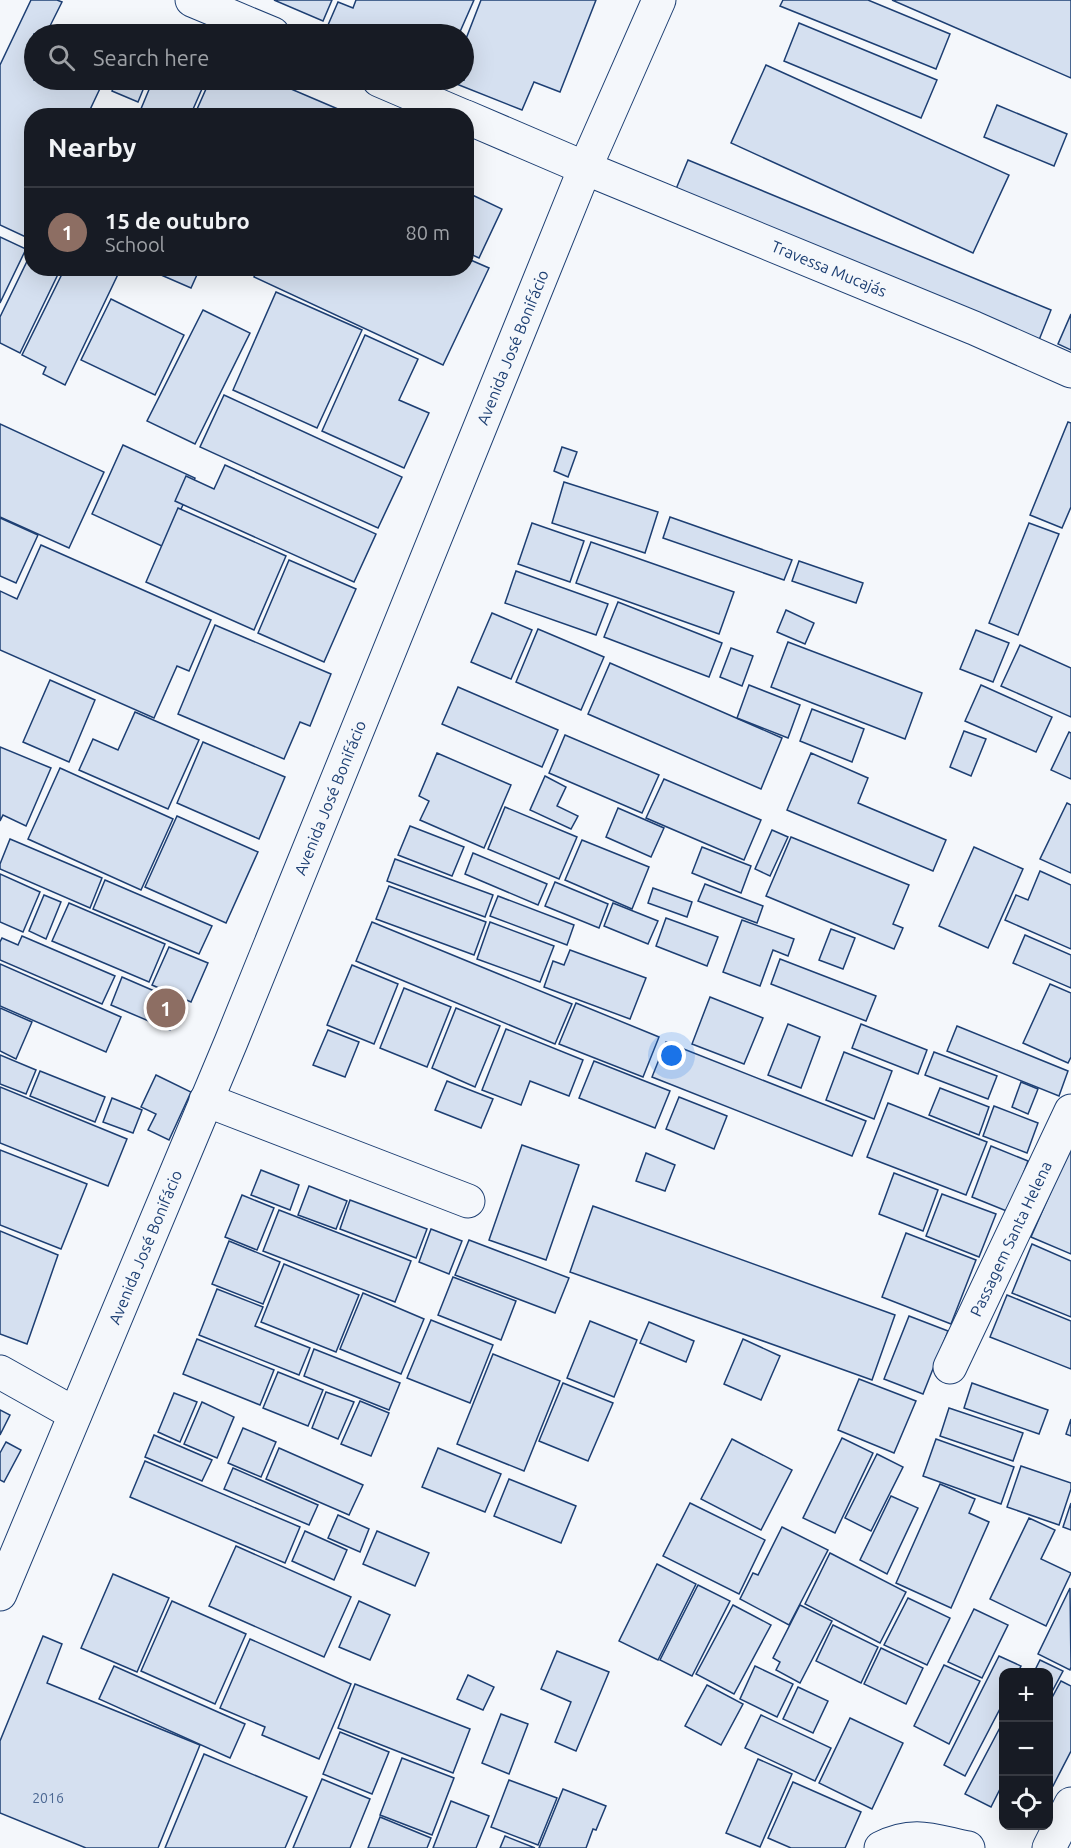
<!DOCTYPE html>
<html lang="en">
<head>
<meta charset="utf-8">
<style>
  :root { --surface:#171b24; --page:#20242c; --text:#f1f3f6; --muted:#9ea1a6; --line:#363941; --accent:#ea580c }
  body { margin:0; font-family:Ubuntu,sans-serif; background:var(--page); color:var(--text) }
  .controls { position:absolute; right:18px; bottom:18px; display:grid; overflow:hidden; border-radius:12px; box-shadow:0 6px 24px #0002 }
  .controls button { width:54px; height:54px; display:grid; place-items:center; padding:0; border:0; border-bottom:2px solid var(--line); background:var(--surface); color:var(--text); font:30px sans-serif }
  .you { position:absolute; left:672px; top:1056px; width:21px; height:21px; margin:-15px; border:4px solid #fff; border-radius:50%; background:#1a73e8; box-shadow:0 0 0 9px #1a73e833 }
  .badge { display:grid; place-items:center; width:39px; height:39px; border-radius:50%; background:var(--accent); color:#fff; font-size:20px; font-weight:700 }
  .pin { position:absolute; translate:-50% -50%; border:3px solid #fff; box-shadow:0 2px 6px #0006 }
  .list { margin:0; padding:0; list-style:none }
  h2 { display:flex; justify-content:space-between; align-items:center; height:78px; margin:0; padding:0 24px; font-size:26px }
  h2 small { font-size:20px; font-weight:400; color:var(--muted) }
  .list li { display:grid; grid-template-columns:39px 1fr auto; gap:18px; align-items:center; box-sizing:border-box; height:90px; padding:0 24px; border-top:2px solid var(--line) }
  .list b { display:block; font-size:22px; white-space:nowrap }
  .list p { margin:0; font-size:20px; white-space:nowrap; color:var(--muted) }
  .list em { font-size:20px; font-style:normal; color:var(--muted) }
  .icon { flex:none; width:33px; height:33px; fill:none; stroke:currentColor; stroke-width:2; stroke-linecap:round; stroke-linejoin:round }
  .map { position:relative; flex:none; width:1071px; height:1848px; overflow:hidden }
  .search { position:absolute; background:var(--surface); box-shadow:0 6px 24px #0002; left:24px; top:24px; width:450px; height:66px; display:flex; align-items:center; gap:15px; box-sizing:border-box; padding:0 21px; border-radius:33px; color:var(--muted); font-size:22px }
  .panel { position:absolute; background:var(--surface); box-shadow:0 6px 24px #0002; left:24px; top:108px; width:450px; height:168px; border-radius:24px }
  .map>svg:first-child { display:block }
  .building { fill:#d5e0f0; stroke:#1d3f73; stroke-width:1.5 }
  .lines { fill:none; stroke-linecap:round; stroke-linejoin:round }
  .minor-casing { stroke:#1d3f73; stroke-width:35 }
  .major-casing { stroke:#1d3f73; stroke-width:35 }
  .minor { stroke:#f4f7fb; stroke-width:33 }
  .major { stroke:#f4f7fb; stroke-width:33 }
  .labels { text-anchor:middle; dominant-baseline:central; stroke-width:4.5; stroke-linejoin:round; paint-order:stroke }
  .number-label { font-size:14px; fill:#4b6792 }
  .street-label { font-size:16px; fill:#1d3f73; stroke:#f4f7fb }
</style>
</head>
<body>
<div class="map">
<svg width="1071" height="1848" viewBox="0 0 1071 1848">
  <rect width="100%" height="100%" fill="#f4f7fb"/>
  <!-- building -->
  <g class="building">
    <polygon points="31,0 57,0 62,2 49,28 63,34 34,34 34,80 104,80 87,116 32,116 32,231 28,238 0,225 0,65"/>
    <polygon points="274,0 332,0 323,21"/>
    <polygon points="356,0 474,0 459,34 350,34 328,25 338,2 353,8"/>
    <polygon points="481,0 596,0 560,92 534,82 522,110 449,81 464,80 464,44"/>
    <polygon points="783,0 868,0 950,34 936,69 780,6"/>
    <polygon points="892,0 1071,0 1071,78"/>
    <polygon points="799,23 937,80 921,118 784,61"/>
    <polygon points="766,65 1009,175 973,253 731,143"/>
    <polygon points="116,80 147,80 138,102 112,91"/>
    <polygon points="153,80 199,80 205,82 190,116 138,116"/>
    <polygon points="210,80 270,80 352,115 194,116"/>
    <polygon points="997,105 1067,134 1054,166 984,137"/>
    <polygon points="688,160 1051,310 1039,340 676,189"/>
    <polygon points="466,192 502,209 479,258 466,252"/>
    <polygon points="0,237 26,249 0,303"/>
    <polygon points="32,251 32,268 61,268 20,353 0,343 0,317"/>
    <polygon points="466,258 489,268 443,365 254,277 258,268 466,268"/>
    <polygon points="65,268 121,268 65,385 43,374 46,367 22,355"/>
    <polygon points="145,268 200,268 191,288"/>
    <polygon points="276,292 362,330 317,428 233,390"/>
    <polygon points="111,299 184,335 155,395 81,360"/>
    <polygon points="203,310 250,333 195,444 147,421"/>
    <polygon points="1071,314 1071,350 1058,344"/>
    <polygon points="365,335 418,359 399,400 429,413 404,468 322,431"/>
    <polygon points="224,395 402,477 378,528 200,447"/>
    <polygon points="1068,422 1071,423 1071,507 1062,528 1030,515"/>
    <polygon points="0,424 104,472 69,548 0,517"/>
    <polygon points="123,445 195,478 164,547 92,514"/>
    <polygon points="562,447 577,452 568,477 554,471"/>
    <polygon points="225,465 376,534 354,582 175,501 186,476 214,489"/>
    <polygon points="564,482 658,512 645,553 552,523"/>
    <polygon points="178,508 286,556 254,630 146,582"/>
    <polygon points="670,517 792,560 784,580 663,538"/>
    <polygon points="0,518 38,535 16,583 0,576"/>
    <polygon points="532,523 584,541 570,582 518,564"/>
    <polygon points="1029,523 1059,534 1018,635 989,623"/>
    <polygon points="591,542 734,592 719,634 576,583"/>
    <polygon points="41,545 211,620 189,671 177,666 154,718 0,650 0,591 17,599"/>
    <polygon points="289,560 356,589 324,662 258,633"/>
    <polygon points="799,561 863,583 856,603 792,581"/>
    <polygon points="516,571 608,604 596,635 505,603"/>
    <polygon points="618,602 722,643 709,677 604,637"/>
    <polygon points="786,610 814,623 805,644 777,632"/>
    <polygon points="492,613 532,630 511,679 471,662"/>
    <polygon points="215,625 331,674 310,726 300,722 284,759 178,714"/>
    <polygon points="538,629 604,657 581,710 516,682"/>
    <polygon points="976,630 1009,643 993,682 960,669"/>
    <polygon points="788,642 922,693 905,739 771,687"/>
    <polygon points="1020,645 1071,668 1071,717 1001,686"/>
    <polygon points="731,648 753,656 742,686 720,677"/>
    <polygon points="610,663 782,738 761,789 588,714"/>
    <polygon points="50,680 95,700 69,762 23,742"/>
    <polygon points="749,685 800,705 788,738 737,718"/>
    <polygon points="981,685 1052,717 1036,752 965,721"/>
    <polygon points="458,687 558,730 542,767 442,724"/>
    <polygon points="812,709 864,729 852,762 800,741"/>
    <polygon points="135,712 199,740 168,809 79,770 93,739 118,750"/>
    <polygon points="964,731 986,739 971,776 950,767"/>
    <polygon points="1069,732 1071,733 1071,779 1051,770"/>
    <polygon points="565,735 659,775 642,813 549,773"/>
    <polygon points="203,742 285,777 259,839 177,803"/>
    <polygon points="0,747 51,768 26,826 3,815 0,821"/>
    <polygon points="437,753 511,785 484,848 420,820 429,801 419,796"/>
    <polygon points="811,753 868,778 858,803 946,840 933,871 787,810"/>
    <polygon points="60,768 173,819 141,890 28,839"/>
    <polygon points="545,776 566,787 557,806 578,816 571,829 530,810"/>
    <polygon points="664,779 761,820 744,860 646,818"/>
    <polygon points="1067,803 1071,805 1071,873 1040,859"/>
    <polygon points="505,807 577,837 559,879 488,849"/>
    <polygon points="618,808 664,828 651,857 606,837"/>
    <polygon points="177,816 258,852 226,923 145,887"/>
    <polygon points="410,826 464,847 452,876 398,855"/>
    <polygon points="772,830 788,837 770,876 755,869"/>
    <polygon points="791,837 909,885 893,924 903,928 894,949 766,896"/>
    <polygon points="10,839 102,878 90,908 0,869 0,864"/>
    <polygon points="582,840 649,867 632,909 565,880"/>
    <polygon points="702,847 751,866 741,893 692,873"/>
    <polygon points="974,847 1023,869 988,948 939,926"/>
    <polygon points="473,853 547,884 538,905 465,874"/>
    <polygon points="395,859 493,895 485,917 387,881"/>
    <polygon points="1040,871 1071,885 1071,949 1005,920 1016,895 1028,900"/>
    <polygon points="0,874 40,892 23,932 0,922"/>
    <polygon points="105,880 212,926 199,954 93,909"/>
    <polygon points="555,882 608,904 599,928 545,906"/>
    <polygon points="705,884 763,906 757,923 698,901"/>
    <polygon points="389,886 486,922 474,955 376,919"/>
    <polygon points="653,888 692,902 687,917 648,903"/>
    <polygon points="44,895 61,902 46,939 29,931"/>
    <polygon points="498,896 574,925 567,945 490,916"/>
    <polygon points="69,903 165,944 149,982 52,941"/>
    <polygon points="613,903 658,921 648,944 604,926"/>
    <polygon points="666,918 718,937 707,966 656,946"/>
    <polygon points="742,920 794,939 788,956 773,950 760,986 723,972"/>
    <polygon points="372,922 572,1004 555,1044 356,961"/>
    <polygon points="490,922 554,946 540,982 477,959"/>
    <polygon points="831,929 855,938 843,969 819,960"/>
    <polygon points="1025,935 1071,955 1071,988 1013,963"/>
    <polygon points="22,936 115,976 102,1004 0,960 0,942 2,938 18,945"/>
    <polygon points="169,947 208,963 191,1002 152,985"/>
    <polygon points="570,950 646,978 630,1019 544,987 553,961 564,965"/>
    <polygon points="780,959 876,996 866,1021 771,984"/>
    <polygon points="0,964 121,1017 106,1052 0,1006"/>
    <polygon points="352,965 398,984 374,1044 327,1025"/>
    <polygon points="122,977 182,1003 170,1030 111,1005"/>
    <polygon points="1050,984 1071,993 1071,1057 1068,1063 1023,1043"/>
    <polygon points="404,988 451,1007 427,1067 380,1048"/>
    <polygon points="710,997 763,1018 744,1064 692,1044"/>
    <polygon points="576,1003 659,1037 643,1077 559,1044"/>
    <polygon points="0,1008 32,1022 16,1059 0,1051"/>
    <polygon points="456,1008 500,1026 475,1087 432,1068"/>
    <polygon points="788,1024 820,1037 801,1088 768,1075"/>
    <polygon points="861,1024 927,1050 918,1074 852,1048"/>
    <polygon points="957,1026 1068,1071 1059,1096 947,1051"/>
    <polygon points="506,1029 583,1060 569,1096 530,1081 521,1105 482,1090"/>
    <polygon points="328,1030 359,1042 345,1077 313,1065"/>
    <polygon points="666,1042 866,1121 852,1156 652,1077"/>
    <polygon points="844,1052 892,1071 874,1119 826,1100"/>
    <polygon points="934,1052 997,1076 988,1099 925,1075"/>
    <polygon points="0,1055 36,1070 26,1094 0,1084"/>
    <polygon points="594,1061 670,1091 655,1128 579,1098"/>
    <polygon points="40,1071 105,1097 95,1122 30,1096"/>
    <polygon points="156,1075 191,1092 169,1140 148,1130 156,1114 141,1107"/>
    <polygon points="447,1081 493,1099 481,1128 435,1110"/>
    <polygon points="1021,1082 1038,1089 1028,1114 1012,1107"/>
    <polygon points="0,1087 127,1139 108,1186 0,1143"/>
    <polygon points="940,1088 989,1107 979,1135 929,1115"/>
    <polygon points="679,1097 727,1116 714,1149 666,1129"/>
    <polygon points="112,1098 142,1110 133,1133 103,1122"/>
    <polygon points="888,1103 987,1142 966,1195 867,1157"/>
    <polygon points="994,1106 1038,1123 1027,1153 983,1136"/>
    <polygon points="522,1145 579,1165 546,1260 489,1240"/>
    <polygon points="991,1146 1028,1161 1009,1212 972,1197"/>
    <polygon points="1071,1146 1071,1254 1031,1237"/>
    <polygon points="0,1150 87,1184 61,1249 0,1225"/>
    <polygon points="646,1153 675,1165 665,1191 636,1181"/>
    <polygon points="261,1170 299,1185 290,1210 251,1195"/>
    <polygon points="894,1173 938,1190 923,1231 879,1214"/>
    <polygon points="309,1186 347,1201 336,1229 298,1215"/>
    <polygon points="942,1194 996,1214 979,1257 926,1236"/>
    <polygon points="242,1195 274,1208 257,1250 225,1237"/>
    <polygon points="350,1200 427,1229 416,1258 340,1229"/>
    <polygon points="593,1206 895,1315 872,1380 570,1272"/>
    <polygon points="279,1210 411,1261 395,1302 263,1251"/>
    <polygon points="431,1229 462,1241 449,1274 419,1262"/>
    <polygon points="0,1231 58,1255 27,1344 0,1334"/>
    <polygon points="906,1233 976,1260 951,1324 882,1297"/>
    <polygon points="469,1240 569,1278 555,1313 455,1275"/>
    <polygon points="229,1241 280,1262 263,1304 212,1284"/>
    <polygon points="1032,1244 1071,1261 1071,1317 1012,1293"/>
    <polygon points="284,1264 359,1295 336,1352 261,1322"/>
    <polygon points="453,1277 516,1301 501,1340 438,1315"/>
    <polygon points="217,1289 263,1307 255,1326 310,1348 299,1375 199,1335"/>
    <polygon points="363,1293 424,1319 401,1374 340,1349"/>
    <polygon points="1007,1295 1071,1321 1071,1369 990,1337"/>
    <polygon points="909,1316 948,1331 923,1394 884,1379"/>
    <polygon points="431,1320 493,1345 470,1403 407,1378"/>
    <polygon points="590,1321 637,1340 614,1397 567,1378"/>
    <polygon points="649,1322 694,1341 686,1362 640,1343"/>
    <polygon points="197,1339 274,1370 260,1405 183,1374"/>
    <polygon points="743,1339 780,1356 761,1400 724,1384"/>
    <polygon points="314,1349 400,1383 389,1410 304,1376"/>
    <polygon points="493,1354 560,1381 524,1471 457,1444"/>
    <polygon points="278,1372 323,1390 308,1426 263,1408"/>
    <polygon points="859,1379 916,1401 894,1453 838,1430"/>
    <polygon points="563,1383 613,1403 588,1461 539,1441"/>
    <polygon points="972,1383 1048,1410 1039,1434 964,1408"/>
    <polygon points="326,1392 354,1402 338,1439 312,1428"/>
    <polygon points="174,1393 197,1402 180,1442 158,1432"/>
    <polygon points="360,1401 389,1413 371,1456 341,1444"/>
    <polygon points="202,1402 234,1417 217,1458 184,1444"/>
    <polygon points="949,1408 1023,1433 1013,1461 940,1436"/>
    <polygon points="0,1410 10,1415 0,1435"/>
    <polygon points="1071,1419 1071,1436 1066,1434"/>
    <polygon points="243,1428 276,1442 261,1477 228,1463"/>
    <polygon points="154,1435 212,1460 202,1481 145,1457"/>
    <polygon points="842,1438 873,1453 835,1533 803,1518"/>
    <polygon points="732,1439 792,1470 761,1530 701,1499"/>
    <polygon points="936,1439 1014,1467 1001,1504 923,1476"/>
    <polygon points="6,1442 21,1450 4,1482 0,1480 0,1453"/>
    <polygon points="279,1448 363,1485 349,1515 266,1479"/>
    <polygon points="438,1448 501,1474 485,1512 422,1487"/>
    <polygon points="877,1454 903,1467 871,1531 845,1518"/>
    <polygon points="145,1461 300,1527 285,1563 130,1497"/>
    <polygon points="1021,1466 1071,1483 1071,1489 1059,1525 1007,1507"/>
    <polygon points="233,1468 318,1505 309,1525 224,1489"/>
    <polygon points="509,1479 576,1506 561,1543 494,1516"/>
    <polygon points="940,1484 975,1499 969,1513 989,1522 951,1608 896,1583"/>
    <polygon points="891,1496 918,1508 887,1574 860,1560"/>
    <polygon points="690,1503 765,1540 739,1594 663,1556"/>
    <polygon points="1071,1503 1071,1530 1063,1527"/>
    <polygon points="338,1515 369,1529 360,1552 328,1538"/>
    <polygon points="1029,1518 1055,1530 1041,1559 1071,1573 1046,1626 990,1599"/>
    <polygon points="782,1527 828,1550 789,1625 740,1599 753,1573 758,1575"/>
    <polygon points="305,1531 347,1550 334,1580 292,1561"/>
    <polygon points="377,1531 429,1553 415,1586 363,1564"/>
    <polygon points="236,1546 351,1597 324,1657 209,1606"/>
    <polygon points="830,1553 906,1592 880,1643 805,1604"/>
    <polygon points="657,1564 696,1584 658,1660 619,1641"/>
    <polygon points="113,1574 169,1598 137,1672 81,1648"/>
    <polygon points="698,1585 730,1601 692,1676 660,1660"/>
    <polygon points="1070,1588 1071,1667 1070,1670 1038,1654"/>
    <polygon points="908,1598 950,1618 927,1665 884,1645"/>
    <polygon points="172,1601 246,1634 215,1704 141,1671"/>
    <polygon points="359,1601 390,1615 370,1660 339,1647"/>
    <polygon points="733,1605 771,1625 734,1694 696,1674"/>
    <polygon points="800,1605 832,1621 800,1683 776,1670 780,1662 773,1658"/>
    <polygon points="974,1609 1008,1625 982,1678 948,1662"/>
    <polygon points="833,1625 878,1647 861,1683 816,1661"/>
    <polygon points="43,1636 62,1644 47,1683 200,1745 158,1848 86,1848 0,1813 0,1741"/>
    <polygon points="250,1639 351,1684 319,1759 262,1735 265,1727 220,1708"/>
    <polygon points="881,1648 923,1668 906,1704 864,1684"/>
    <polygon points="557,1651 609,1672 576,1751 555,1742 571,1702 541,1689"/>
    <polygon points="999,1656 1021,1666 1018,1672 1004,1672 1004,1701 965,1776 944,1765"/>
    <polygon points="1040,1660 1063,1671 1048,1699 1048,1672 1034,1672"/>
    <polygon points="944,1665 980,1681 949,1744 914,1726"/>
    <polygon points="114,1666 245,1724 230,1758 99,1699"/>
    <polygon points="755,1666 793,1684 777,1717 740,1699"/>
    <polygon points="468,1675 494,1687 483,1710 457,1699"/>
    <polygon points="1061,1681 1071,1686 1071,1751 1053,1786 1048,1783 1048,1705"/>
    <polygon points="355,1684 470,1729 453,1773 338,1728"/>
    <polygon points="707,1685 743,1704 721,1745 685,1726"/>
    <polygon points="798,1687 828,1701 813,1733 783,1719"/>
    <polygon points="501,1714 528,1724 509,1774 482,1763"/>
    <polygon points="761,1715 831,1748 815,1781 745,1748"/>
    <polygon points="850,1718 903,1743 872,1809 819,1783"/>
    <polygon points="1004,1720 1004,1781 991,1807 965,1794"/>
    <polygon points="340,1732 389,1752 372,1794 323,1774"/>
    <polygon points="204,1754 307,1797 285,1848 165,1848"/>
    <polygon points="402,1758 454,1778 432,1835 380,1815"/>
    <polygon points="758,1759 792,1774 760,1847 726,1833"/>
    <polygon points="322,1779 370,1799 350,1848 293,1848"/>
    <polygon points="509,1780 557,1798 538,1845 491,1827"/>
    <polygon points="793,1782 861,1812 845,1848 791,1848 768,1838"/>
    <polygon points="563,1789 606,1806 596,1830 593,1829 586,1848 539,1848"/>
    <polygon points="451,1801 489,1816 476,1848 433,1848"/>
    <polygon points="380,1817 431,1838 427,1848 368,1848"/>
    <polygon points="505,1836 535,1848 500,1848"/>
  </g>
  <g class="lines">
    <defs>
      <g id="minor">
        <path id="s1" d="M585 168 974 328 1071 371"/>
        <polyline points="206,1100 468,1201"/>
        <path id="s2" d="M950 1367 1071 1111"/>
        <polyline points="0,1372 75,1414"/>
        <path d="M881 1848C914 1831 934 1841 968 1848"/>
        <polyline points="1049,1848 1071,1804"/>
      </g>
      <g id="major">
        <polyline points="192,0 273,34"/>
        <polyline points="379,80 463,116"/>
        <polyline points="466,117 585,168"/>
        <path id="s3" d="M0 1594 231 1042 585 168 659 0"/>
      </g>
    </defs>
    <!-- minor casing -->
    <use href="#minor" class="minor-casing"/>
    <!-- major casing -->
    <use href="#major" class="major-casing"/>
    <!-- minor -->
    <use href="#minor" class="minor"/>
    <!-- major -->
    <use href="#major" class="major"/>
  </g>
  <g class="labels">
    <!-- number labels -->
    <g class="number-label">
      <text x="48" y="1798">2016</text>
    </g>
    <!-- street labels -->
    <g class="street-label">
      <text stroke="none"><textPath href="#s1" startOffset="264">Travessa Mucajás</textPath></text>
      <text stroke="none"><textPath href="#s3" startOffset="1348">Avenida José Bonifácio</textPath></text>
      <text stroke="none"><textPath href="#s3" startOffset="862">Avenida José Bonifácio</textPath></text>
      <text stroke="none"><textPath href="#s2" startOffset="142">Passagem Santa Helena</textPath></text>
      <text stroke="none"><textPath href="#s3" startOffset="376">Avenida José Bonifácio</textPath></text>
    </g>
  </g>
</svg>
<div class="controls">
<button>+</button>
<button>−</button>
<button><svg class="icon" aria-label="locate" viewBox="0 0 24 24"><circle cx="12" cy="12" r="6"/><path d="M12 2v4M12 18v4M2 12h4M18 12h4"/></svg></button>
</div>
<div class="you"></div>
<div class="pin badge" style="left:166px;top:1008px;background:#8d6e63">1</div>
<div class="search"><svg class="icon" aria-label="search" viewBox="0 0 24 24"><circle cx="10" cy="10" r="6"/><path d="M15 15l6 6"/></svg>Search here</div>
<section class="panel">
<h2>Nearby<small></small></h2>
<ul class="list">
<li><span class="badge" style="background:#8d6e63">1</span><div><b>15 de outubro</b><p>School</p></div><em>80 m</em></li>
</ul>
</section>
</div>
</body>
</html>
